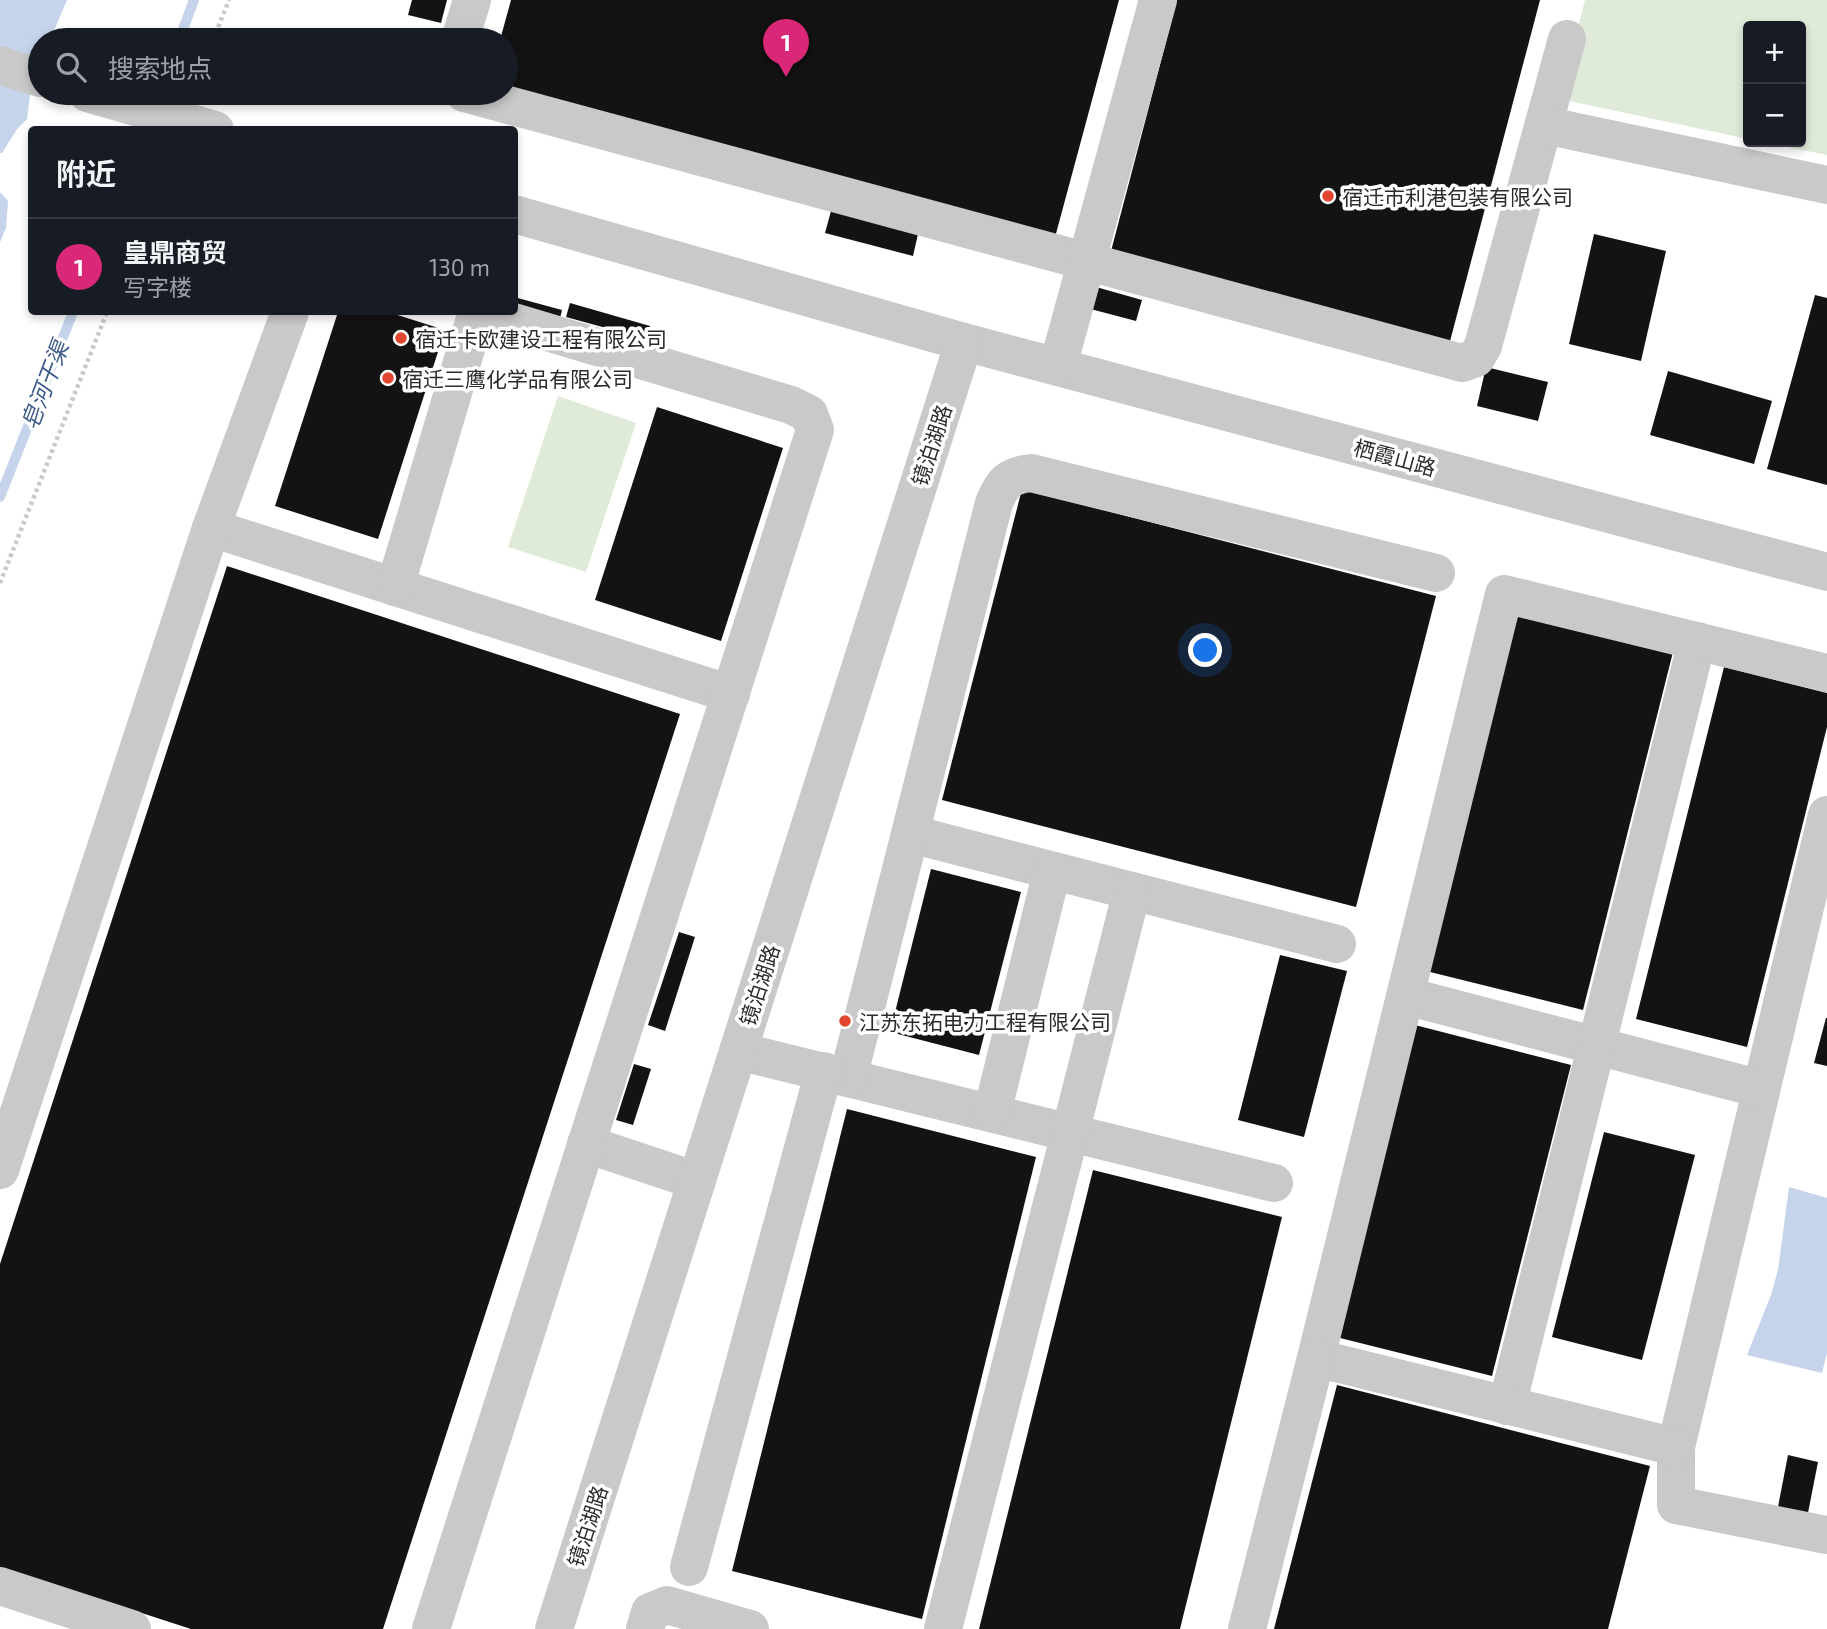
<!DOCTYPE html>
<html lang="zh">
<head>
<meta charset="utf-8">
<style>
  :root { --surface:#171b24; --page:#242831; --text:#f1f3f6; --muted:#9ea1a6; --line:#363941; --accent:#db2777 }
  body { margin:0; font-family:"Exo 2","Noto Sans SC",sans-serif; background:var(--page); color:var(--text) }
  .controls { position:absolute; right:21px; top:21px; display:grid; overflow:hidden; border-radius:7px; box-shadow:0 4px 10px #0003 }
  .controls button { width:63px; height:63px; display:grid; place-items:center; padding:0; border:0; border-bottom:2px solid var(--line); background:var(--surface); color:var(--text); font:35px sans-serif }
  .you { position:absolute; left:1206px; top:651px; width:24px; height:24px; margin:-18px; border:5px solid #fff; border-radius:50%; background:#1a73e8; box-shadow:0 0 0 10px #1a73e833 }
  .badge { display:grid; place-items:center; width:46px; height:46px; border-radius:50%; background:var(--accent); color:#fff; font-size:23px; font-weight:700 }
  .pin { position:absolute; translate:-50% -58px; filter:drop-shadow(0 2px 4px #0008) }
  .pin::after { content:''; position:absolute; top:37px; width:24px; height:21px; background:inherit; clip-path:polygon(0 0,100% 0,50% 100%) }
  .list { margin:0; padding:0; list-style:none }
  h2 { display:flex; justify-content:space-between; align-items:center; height:91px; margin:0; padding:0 28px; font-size:30px }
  h2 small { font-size:23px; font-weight:400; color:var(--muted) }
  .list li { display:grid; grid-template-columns:46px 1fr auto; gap:21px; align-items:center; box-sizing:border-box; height:98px; padding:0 28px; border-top:2px solid var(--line) }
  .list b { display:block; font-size:26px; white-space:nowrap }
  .list p { margin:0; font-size:23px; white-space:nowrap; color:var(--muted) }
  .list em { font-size:23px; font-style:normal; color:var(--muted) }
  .icon { flex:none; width:38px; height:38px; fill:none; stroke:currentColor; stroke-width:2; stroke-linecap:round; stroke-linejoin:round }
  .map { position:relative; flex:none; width:1827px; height:1629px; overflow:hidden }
  .search { position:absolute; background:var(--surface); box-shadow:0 4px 10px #0003; left:28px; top:28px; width:490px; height:77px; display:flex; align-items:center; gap:18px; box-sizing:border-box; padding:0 24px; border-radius:38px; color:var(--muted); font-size:26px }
  .panel { position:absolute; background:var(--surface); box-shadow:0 4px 10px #0003; left:28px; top:126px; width:490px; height:189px; border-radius:7px }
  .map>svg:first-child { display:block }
  .green { fill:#dfead9 }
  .water { fill:#c5d4ea }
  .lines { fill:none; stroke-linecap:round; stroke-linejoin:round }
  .stream { stroke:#c5d4ea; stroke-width:10 }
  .building { fill:#131313 }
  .path { stroke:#c9c9c9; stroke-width:4.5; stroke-dasharray:3.5 3.5; stroke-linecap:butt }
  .minor { stroke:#c9c9c9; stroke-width:38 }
  .minor-bridge { stroke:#c9c9c9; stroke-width:38 }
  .poi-dot { fill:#e2462f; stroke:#fff; stroke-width:2.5 }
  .labels { text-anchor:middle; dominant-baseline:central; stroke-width:7; stroke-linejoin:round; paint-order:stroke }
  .poi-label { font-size:21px; fill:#2c2c2c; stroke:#fff; text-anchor:start }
  .street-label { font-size:21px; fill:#2c2c2c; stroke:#fff }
  .water-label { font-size:23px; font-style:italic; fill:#3c5d8c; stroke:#fff }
</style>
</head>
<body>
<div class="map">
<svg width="1827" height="1629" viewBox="0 0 1827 1629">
  <rect width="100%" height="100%" fill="#fff"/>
  <!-- green -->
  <g class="green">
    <polygon points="1585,0 1827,0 1827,155 1763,142 1801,142 1801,26 1748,26 1748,139 1560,99"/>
    <polygon points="558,396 636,423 586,572 508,547"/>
  </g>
  <!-- water -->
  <g class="water">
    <polygon points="0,0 67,0 50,40 40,40 40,65 31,87 27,119 17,129 2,153 0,153"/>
    <polygon points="0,192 8,201 6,228 0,242"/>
    <polygon points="1789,1187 1827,1198 1827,1353 1822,1373 1747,1355 1771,1295 1778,1270"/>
  </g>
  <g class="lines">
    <!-- stream -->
    <g class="stream">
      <polyline points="179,40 194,0"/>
      <polyline points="0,497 73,312"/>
    </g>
  </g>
  <!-- building -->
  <g class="building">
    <polygon points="412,0 447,0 441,23 408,15"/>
    <polygon points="511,0 1119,0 1054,241 506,92 506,40 500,40"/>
    <polygon points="1177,0 1540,0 1449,345 1110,255"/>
    <polygon points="831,211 918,234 913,256 825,233"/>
    <polygon points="1594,234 1666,251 1641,361 1569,344"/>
    <polygon points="1089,285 1142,300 1136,321 1083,307"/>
    <polygon points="1815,295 1827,298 1827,485 1767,469"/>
    <polygon points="514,297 562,310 558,327 514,312"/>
    <polygon points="570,303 650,326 646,339 566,317"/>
    <polygon points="338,312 388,312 445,330 378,539 275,506"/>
    <polygon points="1486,367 1548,382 1538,421 1477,406"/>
    <polygon points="1668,371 1772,401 1754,464 1650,435"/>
    <polygon points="657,407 783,448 721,641 595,600"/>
    <polygon points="1022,489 1436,596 1356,907 942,800"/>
    <polygon points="227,566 680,714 383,1629 191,1629 0,1567 0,1264"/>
    <polygon points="1512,612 1673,652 1583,1010 1422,970"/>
    <polygon points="1724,667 1827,693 1827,727 1747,1047 1636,1019"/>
    <polygon points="931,869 1021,892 979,1055 890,1032"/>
    <polygon points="679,932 695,937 665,1031 648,1025"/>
    <polygon points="1280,955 1347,971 1304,1137 1238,1120"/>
    <polygon points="1826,1018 1827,1018 1827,1066 1814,1063"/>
    <polygon points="1411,1024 1571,1065 1492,1376 1332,1336"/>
    <polygon points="634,1064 651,1069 633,1125 616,1120"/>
    <polygon points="847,1109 1036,1157 922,1619 732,1571"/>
    <polygon points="1604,1132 1695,1155 1642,1360 1552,1337"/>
    <polygon points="1093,1170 1282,1217 1180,1629 979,1629"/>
    <polygon points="1337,1385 1650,1466 1608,1629 1274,1629"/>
    <polygon points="1788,1455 1818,1462 1807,1518 1777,1512"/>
  </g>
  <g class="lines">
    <!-- path -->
    <g class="path">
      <polyline points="213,40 229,0"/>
      <polyline points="0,583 107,312"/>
    </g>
    <!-- minor -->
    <g class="minor">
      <polyline points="460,40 472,0"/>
      <polyline points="0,65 40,78"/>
      <polyline points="464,93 1462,363 1476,358 1483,346 1567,39"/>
      <polyline points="1544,125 1827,185"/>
      <polyline points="514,214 964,342 1827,572"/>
      <polyline points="1058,366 1158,0"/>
      <polyline points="211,528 731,694"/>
      <polyline points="395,587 477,312"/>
      <polyline points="1827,815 1676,1447 1676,1505 1827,1535"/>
      <polyline points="911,834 1337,944"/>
      <polyline points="1406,996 1761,1089"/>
      <polyline points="738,1051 1274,1183"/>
      <path d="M848 1078 994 503C1003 482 1008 476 1031 473L1436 573"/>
      <polyline points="992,1113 1052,871"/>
      <polyline points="586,1144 697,1181"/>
      <polyline points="0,1170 211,528 290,312"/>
      <polyline points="1507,1406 1697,641"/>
      <polyline points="1676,1447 1316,1358 1504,594 1827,673"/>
      <polyline points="689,1567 824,1071"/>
      <polyline points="0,1586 132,1629"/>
      <polyline points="431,1629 815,430 809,414 791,405 480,312"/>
      <polyline points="554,1629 964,342"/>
      <polyline points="645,1629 650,1612 667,1605 750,1629"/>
      <polyline points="943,1629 1132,891"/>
      <polyline points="1247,1629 1316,1358"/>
    </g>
    <!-- minor-bridge -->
    <polyline class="minor-bridge" points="87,93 215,130"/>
  </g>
  <!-- markers -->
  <g class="poi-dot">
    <circle cx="1328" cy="196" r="7"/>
    <circle cx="401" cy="338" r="7"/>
    <circle cx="388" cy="378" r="7"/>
    <circle cx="845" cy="1021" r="7"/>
  </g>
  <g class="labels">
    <!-- poi labels -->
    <g class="poi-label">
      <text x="1342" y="196">宿迁市利港包装有限公司</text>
      <text x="415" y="338">宿迁卡欧建设工程有限公司</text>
      <text x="402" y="378">宿迁三鹰化学品有限公司</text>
      <text x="859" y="1021">江苏东拓电力工程有限公司</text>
    </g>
    <!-- street labels -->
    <g class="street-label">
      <text transform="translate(931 445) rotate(-72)">镜泊湖路</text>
      <text transform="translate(1395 457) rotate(15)">栖霞山路</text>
      <text transform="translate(759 985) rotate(-72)">镜泊湖路</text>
      <text transform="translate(587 1526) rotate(-72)">镜泊湖路</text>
    </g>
    <!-- water labels -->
    <g class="water-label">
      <text transform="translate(44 385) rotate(-69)">皂河干渠</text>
    </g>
  </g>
</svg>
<div class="controls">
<button>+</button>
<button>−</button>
</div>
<div class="you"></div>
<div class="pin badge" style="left:786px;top:77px">1</div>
<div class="search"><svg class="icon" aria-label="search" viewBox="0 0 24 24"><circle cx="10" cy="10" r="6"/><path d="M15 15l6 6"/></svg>搜索地点</div>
<section class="panel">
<h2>附近<small></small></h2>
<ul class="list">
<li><span class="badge">1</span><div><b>皇鼎商贸</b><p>写字楼</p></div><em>130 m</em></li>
</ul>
</section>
</div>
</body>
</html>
